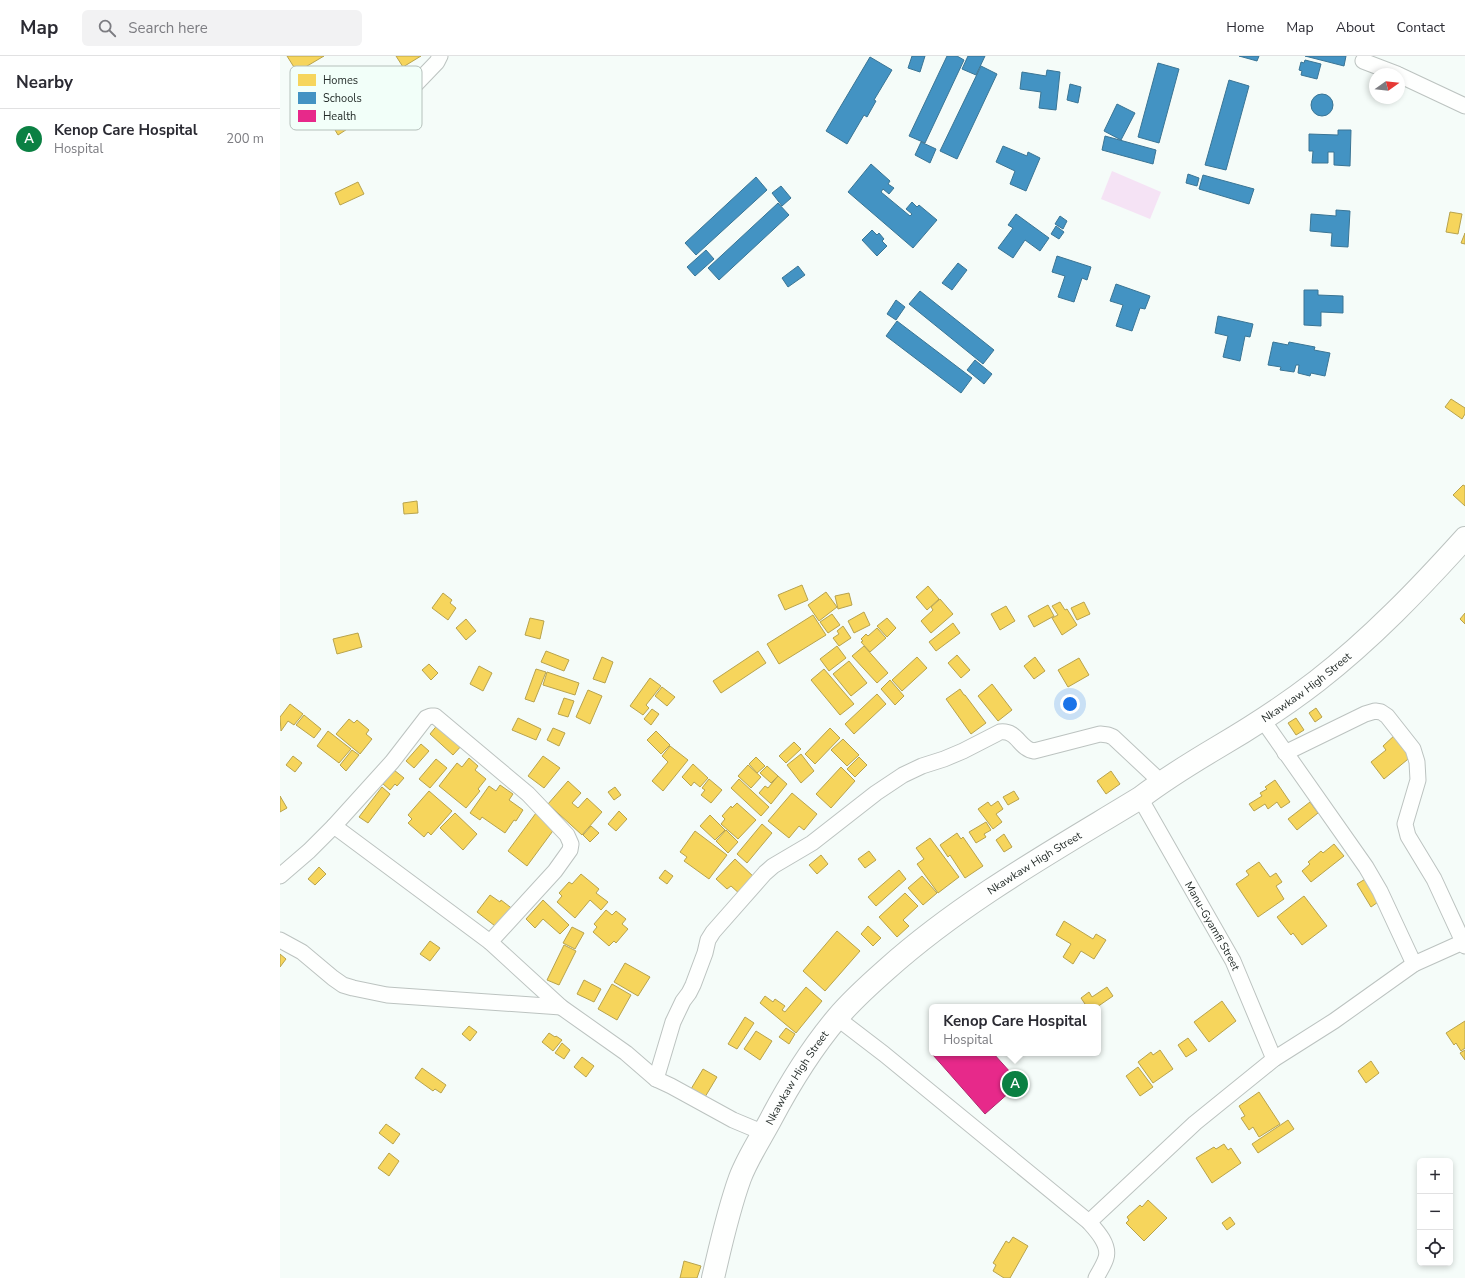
<!DOCTYPE html>
<html lang="en">
<head>
<meta charset="utf-8">
<style>
  :root { --surface:#fff; --page:#f2f2f3; --text:#2b2b33; --muted:#7c7c81; --line:#e1e1e2; --accent:#0b8043 }
  body { margin:0; font-family:"Nunito Sans",sans-serif; background:var(--page); color:var(--text) }
  .controls { position:absolute; right:12px; bottom:12px; display:grid; overflow:hidden; border-radius:6px; box-shadow:0 2px 6px #0003 }
  .controls button { width:36px; height:36px; display:grid; place-items:center; padding:0; border:0; border-bottom:1px solid var(--line); background:var(--surface); color:var(--text); font:20px sans-serif }
  .compass { position:absolute; left:1089px; top:12px; width:36px; height:36px; border-radius:50%; background:var(--surface); box-shadow:0 2px 6px #0003; rotate:75deg }
  .you { position:absolute; left:790px; top:648px; width:14px; height:14px; margin:-10px; border:3px solid #fff; border-radius:50%; background:#1a73e8; box-shadow:0 0 0 6px #1a73e833 }
  .badge { display:grid; place-items:center; width:26px; height:26px; border-radius:50%; background:var(--accent); color:#fff; font-size:13px; font-weight:700 }
  .pin { position:absolute; translate:-50% -50%; border:2px solid #fff; box-shadow:0 1px 4px #0006 }
  .popup { position:absolute; left:649px; top:948px; width:172px; height:52px; box-sizing:border-box; display:grid; place-content:center; border-radius:6px; background:var(--surface); filter:drop-shadow(0 1px 3px #0005); font-size:13px; white-space:nowrap; color:var(--muted) }
  .popup b { font-size:15px; color:var(--text) }
  .popup::after { content:''; position:absolute; left:50%; top:100%; margin-left:-8px; border:8px solid transparent; border-top-color:var(--surface) }
  .list { margin:0; padding:0; list-style:none }
  h2 { display:flex; justify-content:space-between; align-items:center; height:52px; margin:0; padding:0 16px; font-size:17px }
  h2 small { font-size:13px; font-weight:400; color:var(--muted) }
  .list li { display:grid; grid-template-columns:26px 1fr auto; gap:12px; align-items:center; box-sizing:border-box; height:60px; padding:0 16px; border-top:1px solid var(--line) }
  .list b { display:block; font-size:15px; white-space:nowrap }
  .list p { margin:0; font-size:13px; white-space:nowrap; color:var(--muted) }
  .list em { font-size:13px; font-style:normal; color:var(--muted) }
  .icon { flex:none; width:22px; height:22px; fill:none; stroke:currentColor; stroke-width:2; stroke-linecap:round; stroke-linejoin:round }
  .map { position:relative; flex:none; width:1185px; height:1222px; overflow:hidden }
  header { display:flex; align-items:center; gap:24px; box-sizing:border-box; height:56px; padding:0 20px; background:var(--surface); border-bottom:1px solid var(--line) }
  header strong { font-size:19px }
  nav { display:flex; gap:22px; margin-inline-start:auto; font-size:14px }
  .search { width:280px; height:36px; background:var(--page); display:flex; align-items:center; gap:10px; box-sizing:border-box; padding:0 14px; border-radius:6px; color:var(--muted); font-size:15px }
  main { display:flex }
  aside { flex:1; background:var(--surface) }
  .map>svg:first-child { display:block }
  .green { fill:#f5e3f5 }
  .homes { fill:#f6d55c; stroke:#b8a34d }
  .schools { fill:#4393c3; stroke:#3a7595 }
  .health { fill:#e7298a; stroke:#ad2a6e }
  .lines { fill:none; stroke-linecap:round; stroke-linejoin:round }
  .minor-casing { stroke:#bcc3c0; stroke-width:17 }
  .secondary-casing { stroke:#bcc3c0; stroke-width:24 }
  .minor { stroke:#fefffe; stroke-width:15 }
  .secondary { stroke:#fefffe; stroke-width:22 }
  .labels { text-anchor:middle; dominant-baseline:central; stroke-width:4; stroke-linejoin:round; paint-order:stroke }
  .street-label { font-size:11px; fill:#262e2b; stroke:#f2fff9 }
  .key { fill:#f2fff9; stroke:#b5c0bb; stroke-width:1 }
  .key-label { font-size:11px; fill:#262e2b }
</style>
</head>
<body>
<header>
<strong>Map</strong>
<div class="search"><svg class="icon" aria-label="search" viewBox="0 0 24 24"><circle cx="10" cy="10" r="6"/><path d="M15 15l6 6"/></svg>Search here</div>
<nav><a>Home</a><a>Map</a><a>About</a><a>Contact</a></nav>
</header>
<main>
<aside>
<h2>Nearby<small></small></h2>
<ul class="list">
<li><span class="badge">A</span><div><b>Kenop Care Hospital</b><p>Hospital</p></div><em>200 m</em></li>
</ul>
</aside>
<div class="map">
<svg width="1185" height="1222" viewBox="0 0 1185 1222">
  <rect width="100%" height="100%" fill="#f5fcf9"/>
  <!-- green -->
  <polygon class="green" points="832,115 881,136 870,163 821,143"/>
  <!-- homes -->
  <g class="homes">
    <polygon points="7,0 44,0 17,16"/>
    <polygon points="116,0 141,0 123,11"/>
    <polygon points="118,22 126,33 108,46 100,35"/>
    <polygon points="64,51 75,68 58,79 48,62"/>
    <polygon points="78,126 84,138 60,149 55,137"/>
    <polygon points="1170,156 1182,158 1178,178 1166,176"/>
    <polygon points="1185,177 1185,188 1181,187"/>
    <polygon points="1171,343 1185,352 1185,358 1182,363 1165,351"/>
    <polygon points="1183,429 1185,430 1185,450 1173,439"/>
    <polygon points="137,445 138,457 124,458 123,447"/>
    <polygon points="522,529 528,544 505,554 498,539"/>
    <polygon points="648,530 659,543 647,554 636,541"/>
    <polygon points="546,536 557,551 539,565 528,549"/>
    <polygon points="163,537 172,544 170,547 176,552 168,564 152,552"/>
    <polygon points="569,537 572,549 558,553 555,540"/>
    <polygon points="660,543 673,558 651,577 641,565 653,554 651,551"/>
    <polygon points="780,546 785,554 787,553 797,569 782,579 772,562 778,559 772,550"/>
    <polygon points="804,546 810,558 797,564 791,552"/>
    <polygon points="768,549 774,560 754,571 748,560"/>
    <polygon points="726,550 735,565 720,574 711,558"/>
    <polygon points="584,556 590,569 574,577 568,565"/>
    <polygon points="1185,557 1185,568 1180,563"/>
    <polygon points="552,558 560,569 548,577 540,566"/>
    <polygon points="533,559 546,579 499,608 487,588"/>
    <polygon points="250,562 264,565 260,583 245,579"/>
    <polygon points="607,562 616,572 607,581 597,570"/>
    <polygon points="186,563 196,575 186,584 176,572"/>
    <polygon points="673,567 680,577 656,595 649,586"/>
    <polygon points="563,570 571,582 559,590 553,582 559,578 557,575"/>
    <polygon points="597,572 606,582 590,596 581,586 583,585 581,583 586,578 588,580"/>
    <polygon points="78,577 82,591 57,598 53,583"/>
    <polygon points="557,590 566,602 549,615 540,603"/>
    <polygon points="584,590 608,617 597,627 572,600"/>
    <polygon points="266,595 289,604 284,615 261,606"/>
    <polygon points="478,595 486,607 441,637 433,625"/>
    <polygon points="677,599 690,614 681,622 668,607"/>
    <polygon points="322,601 333,606 325,627 313,623"/>
    <polygon points="637,601 647,612 622,635 612,624"/>
    <polygon points="755,601 765,615 754,623 744,610"/>
    <polygon points="799,602 809,619 788,631 778,614"/>
    <polygon points="569,605 587,627 571,640 553,618"/>
    <polygon points="149,608 158,617 151,624 142,614"/>
    <polygon points="199,610 212,617 203,635 190,628"/>
    <polygon points="256,613 266,616 254,646 245,643"/>
    <polygon points="544,613 574,648 560,659 531,624"/>
    <polygon points="267,616 299,627 295,639 263,629"/>
    <polygon points="370,622 381,630 366,649 369,652 363,659 350,650"/>
    <polygon points="610,624 624,640 615,649 601,633"/>
    <polygon points="712,628 732,654 718,665 698,640"/>
    <polygon points="382,631 395,641 387,650 375,640"/>
    <polygon points="680,633 684,639 685,639 706,667 691,678 666,643"/>
    <polygon points="308,634 322,640 310,668 296,661"/>
    <polygon points="597,638 606,648 574,678 565,668"/>
    <polygon points="284,642 294,645 288,661 278,658"/>
    <polygon points="10,648 23,658 14,669 8,665 1,675 0,661"/>
    <polygon points="1036,652 1042,661 1035,666 1029,657"/>
    <polygon points="372,653 379,658 371,669 364,663"/>
    <polygon points="24,659 41,673 34,682 16,669"/>
    <polygon points="238,662 261,673 256,684 232,674"/>
    <polygon points="1016,662 1024,674 1016,679 1008,667"/>
    <polygon points="69,663 74,667 77,664 89,674 86,678 92,683 80,698 56,678"/>
    <polygon points="159,667 183,688 173,699 150,678"/>
    <polygon points="273,672 285,677 279,690 267,684"/>
    <polygon points="550,672 560,682 535,708 525,698"/>
    <polygon points="48,675 71,693 59,707 37,690"/>
    <polygon points="376,675 390,689 381,698 367,684"/>
    <polygon points="1116,678 1133,699 1104,723 1091,706 1106,694 1103,690"/>
    <polygon points="563,683 579,699 567,710 551,694"/>
    <polygon points="514,686 521,693 506,707 499,700"/>
    <polygon points="141,688 149,695 134,712 126,705"/>
    <polygon points="390,690 408,704 383,735 372,725 388,706 382,700"/>
    <polygon points="72,694 79,699 66,715 60,709"/>
    <polygon points="521,698 534,715 521,727 507,709"/>
    <polygon points="13,700 22,707 15,716 6,709"/>
    <polygon points="263,700 280,712 264,732 248,720"/>
    <polygon points="476,701 485,710 477,717 469,708"/>
    <polygon points="579,701 587,709 575,721 567,713"/>
    <polygon points="189,702 198,710 195,714 206,723 198,733 200,735 186,752 159,730 177,707 182,711"/>
    <polygon points="156,703 167,712 150,732 139,723"/>
    <polygon points="413,708 428,722 420,731 414,726 411,730 402,721"/>
    <polygon points="468,709 481,721 471,732 458,720"/>
    <polygon points="487,710 498,720 491,727 480,717"/>
    <polygon points="561,711 575,725 551,752 536,738"/>
    <polygon points="114,714 124,722 117,730 115,728 110,734 103,728"/>
    <polygon points="831,715 840,728 826,738 817,725"/>
    <polygon points="498,720 507,728 491,748 479,737 485,730 488,732"/>
    <polygon points="429,723 442,734 431,747 421,739 425,734 422,732"/>
    <polygon points="459,723 489,751 481,760 451,732"/>
    <polygon points="995,724 1010,746 1001,752 997,746 988,753 985,748 974,755 969,748 982,740 980,737 987,733 985,731"/>
    <polygon points="288,725 301,737 292,747 298,752 307,742 322,756 302,779 268,748"/>
    <polygon points="220,729 233,738 229,744 243,754 236,765 234,764 225,777 202,761 200,764 190,757 209,730 216,735"/>
    <polygon points="102,731 110,738 88,767 79,761"/>
    <polygon points="335,731 341,739 334,744 328,736"/>
    <polygon points="149,735 172,755 151,779 148,776 144,781 128,767 132,763 128,759"/>
    <polygon points="734,735 739,743 728,749 723,741"/>
    <polygon points="512,737 537,758 524,774 519,770 509,782 488,765"/>
    <polygon points="0,740 7,752 0,756"/>
    <polygon points="718,745 723,753 716,758 722,766 713,773 698,753 708,746 711,750"/>
    <polygon points="1030,746 1038,757 1017,774 1008,763"/>
    <polygon points="457,747 476,764 458,783 441,768 445,763 442,760 451,750 452,752"/>
    <polygon points="339,755 347,763 336,775 328,768"/>
    <polygon points="175,757 197,778 183,794 160,772"/>
    <polygon points="256,757 275,772 247,810 228,795"/>
    <polygon points="430,759 445,774 435,784 420,770"/>
    <polygon points="706,766 711,774 704,778 706,781 696,787 689,776"/>
    <polygon points="482,768 492,777 467,807 457,798"/>
    <polygon points="311,770 319,777 310,786 303,779"/>
    <polygon points="446,774 458,786 448,797 436,785"/>
    <polygon points="415,775 447,799 429,823 404,805 407,801 400,796"/>
    <polygon points="677,777 681,783 683,781 703,810 685,822 670,799 668,801 660,789"/>
    <polygon points="724,778 732,791 724,796 716,784"/>
    <polygon points="650,782 679,821 658,837 637,808 644,803 636,792"/>
    <polygon points="1054,788 1064,800 1031,826 1022,815 1030,808 1028,806 1041,795 1043,797"/>
    <polygon points="589,795 596,804 585,812 578,803"/>
    <polygon points="541,799 548,808 537,818 529,809"/>
    <polygon points="455,803 476,823 461,839 451,830 447,833 436,823"/>
    <polygon points="979,806 990,821 996,817 1002,826 996,830 1004,843 978,861 956,828 969,819 966,815"/>
    <polygon points="39,811 46,818 35,829 28,823"/>
    <polygon points="385,814 393,820 387,828 379,822"/>
    <polygon points="619,814 626,823 596,850 588,841"/>
    <polygon points="301,818 319,833 316,837 328,846 321,854 310,844 295,862 277,846 282,840 279,837 289,826 292,828"/>
    <polygon points="642,820 657,837 643,849 628,832"/>
    <polygon points="1087,822 1101,844 1091,851 1077,828"/>
    <polygon points="625,837 638,850 623,864 629,870 617,881 599,861"/>
    <polygon points="210,839 220,846 221,844 234,854 219,873 197,856"/>
    <polygon points="1024,840 1047,870 1022,889 1013,877 1011,879 997,861"/>
    <polygon points="263,844 289,869 280,878 263,863 255,872 246,863"/>
    <polygon points="326,854 332,859 336,855 346,863 342,868 348,873 336,887 334,885 329,890 313,876 317,871 314,868"/>
    <polygon points="784,865 813,883 816,878 826,884 814,903 801,895 793,908 783,901 791,888 776,879"/>
    <polygon points="588,870 601,882 593,890 581,878"/>
    <polygon points="292,871 304,877 295,893 283,887"/>
    <polygon points="557,875 580,895 545,935 523,915"/>
    <polygon points="150,885 160,892 150,905 140,898"/>
    <polygon points="284,889 296,895 279,929 267,924"/>
    <polygon points="0,898 6,903 0,911"/>
    <polygon points="345,907 370,921 358,940 334,926"/>
    <polygon points="304,924 321,933 314,946 297,938"/>
    <polygon points="332,928 351,939 337,964 318,953"/>
    <polygon points="526,931 542,945 516,977 480,947 485,940 493,946 495,943 505,950 502,954 505,956"/>
    <polygon points="827,931 833,940 817,951 807,951 801,942 809,936 812,941"/>
    <polygon points="942,945 956,965 929,986 914,966"/>
    <polygon points="465,961 474,967 457,993 448,988"/>
    <polygon points="1185,965 1185,992 1181,995 1176,987 1174,989 1166,977"/>
    <polygon points="189,970 197,976 190,985 182,978"/>
    <polygon points="506,972 515,978 509,988 499,981"/>
    <polygon points="476,975 492,985 480,1004 464,993"/>
    <polygon points="269,977 275,981 276,980 282,984 273,995 262,986"/>
    <polygon points="908,982 917,994 906,1001 898,989"/>
    <polygon points="282,987 290,994 284,1003 275,997"/>
    <polygon points="880,994 893,1013 873,1027 858,1006 871,996 873,999"/>
    <polygon points="1185,994 1185,1004 1180,997"/>
    <polygon points="302,1001 314,1010 306,1021 294,1011"/>
    <polygon points="1091,1005 1099,1017 1086,1027 1078,1015"/>
    <polygon points="858,1011 873,1031 860,1040 846,1020"/>
    <polygon points="142,1012 166,1029 161,1037 155,1033 153,1035 135,1022"/>
    <polygon points="423,1013 437,1021 425,1041 411,1033"/>
    <polygon points="979,1036 1000,1068 979,1081 973,1071 969,1074 961,1062 965,1060 959,1050"/>
    <polygon points="1008,1064 1014,1073 978,1097 972,1088"/>
    <polygon points="106,1068 120,1078 113,1088 99,1077"/>
    <polygon points="944,1088 948,1094 951,1092 961,1107 932,1127 916,1102 934,1091 936,1093"/>
    <polygon points="109,1097 119,1105 109,1120 98,1112"/>
    <polygon points="868,1144 887,1162 864,1185 846,1167 849,1164 847,1161 860,1149 862,1151"/>
    <polygon points="950,1161 955,1168 947,1174 942,1167"/>
    <polygon points="733,1181 748,1190 730,1222 724,1222 713,1215 716,1209 713,1207 726,1185 729,1187"/>
    <polygon points="404,1205 421,1210 417,1222 400,1222"/>
  </g>
  <!-- schools -->
  <g class="schools">
    <polygon points="632,0 645,0 640,16 628,12"/>
    <polygon points="667,0 677,0 684,4 645,87 629,80"/>
    <polygon points="688,0 705,0 696,19 682,13"/>
    <polygon points="959,0 979,0 977,5"/>
    <polygon points="1025,0 1066,0 1064,10"/>
    <polygon points="590,1 612,14 594,44 596,45 587,61 584,59 567,88 546,75"/>
    <polygon points="1025,4 1041,8 1037,23 1021,19 1022,15 1019,14 1021,6 1024,7"/>
    <polygon points="878,7 899,13 879,87 858,81"/>
    <polygon points="701,10 717,18 677,103 660,95"/>
    <polygon points="767,14 780,16 776,54 759,52 761,36 740,33 742,16 766,20"/>
    <polygon points="949,24 969,30 946,114 925,109"/>
    <polygon points="790,28 801,31 798,47 787,44"/>
    <circle cx="1042" cy="49" r="11"/>
    <polygon points="837,48 855,57 841,84 824,75"/>
    <polygon points="1058,74 1071,74 1070,110 1054,109 1054,96 1048,96 1048,107 1032,107 1033,95 1029,95 1029,78 1058,79"/>
    <polygon points="825,80 876,94 873,108 822,94"/>
    <polygon points="641,86 656,93 650,107 635,99"/>
    <polygon points="723,90 747,100 748,96 760,102 746,135 730,128 735,115 716,106"/>
    <polygon points="591,108 610,125 608,128 614,132 609,138 603,133 601,136 630,160 632,158 626,153 632,146 637,151 639,149 657,164 633,192 568,136"/>
    <polygon points="908,118 919,122 917,130 906,127"/>
    <polygon points="923,119 974,133 969,148 919,133"/>
    <polygon points="476,121 487,134 416,199 405,187"/>
    <polygon points="501,130 511,142 502,150 492,137"/>
    <polygon points="498,147 509,159 439,224 428,212"/>
    <polygon points="1056,154 1070,155 1068,191 1051,190 1052,177 1030,175 1031,158 1056,160"/>
    <polygon points="736,158 769,182 760,195 745,184 733,202 718,192 733,172 728,169"/>
    <polygon points="780,160 787,165 783,173 775,168"/>
    <polygon points="776,170 784,176 779,183 771,178"/>
    <polygon points="592,174 597,179 599,177 604,183 602,185 607,190 597,200 582,184"/>
    <polygon points="426,194 434,203 415,220 407,211"/>
    <polygon points="777,200 811,211 807,224 802,222 794,246 778,241 785,220 772,216"/>
    <polygon points="678,207 687,214 672,234 662,227"/>
    <polygon points="518,210 525,219 508,231 502,222"/>
    <polygon points="836,228 870,240 865,253 860,252 852,275 836,270 843,249 830,245"/>
    <polygon points="1024,234 1038,234 1038,239 1063,240 1063,257 1041,256 1041,270 1024,269"/>
    <polygon points="640,235 714,294 703,308 629,248"/>
    <polygon points="616,244 625,251 616,264 607,258"/>
    <polygon points="938,260 973,268 970,281 965,280 960,305 943,301 948,280 935,277"/>
    <polygon points="617,265 692,322 681,337 606,280"/>
    <polygon points="993,286 1008,289 1009,286 1035,291 1034,294 1050,297 1045,320 1031,317 1030,320 1018,317 1019,309 1016,309 1014,316 1000,314 1001,311 988,309"/>
    <polygon points="695,304 712,318 704,328 687,314"/>
  </g>
  <!-- health -->
  <polygon class="health" points="655,997 713,997 740,1027 705,1058 653,999"/>
  <g class="lines">
    <defs>
      <g id="minor">
        <polyline points="1083,5 1117,18"/>
        <polyline points="1119,19 1185,50"/>
        <polyline points="133,31 157,6 160,0"/>
        <polyline points="982,663 1086,811 1100,835 1134,908"/>
        <polyline points="1005,697 1085,658 1095,655 1101,656 1107,660 1133,693 1137,706 1138,724 1125,768 1128,780 1154,823 1185,890"/>
        <path id="s1" d="M860 742 953 905 994 1003"/>
        <polyline points="54,770 112,706 146,662 151,660 155,660 248,738 287,779 291,788 290,794 275,815 210,886"/>
        <polyline points="0,820 29,795 54,770 210,886 281,951 346,997 376,1023 391,1030 453,1064 484,1077"/>
        <polyline points="0,884 22,896 53,922 63,929 73,932 107,939 281,951"/>
        <path d="M557 962 604 998 809 1166C817 1175 830 1189 826 1202 824 1209 819 1216 816 1222"/>
        <path d="M376 1023 393 966 403 945 409 937 413 929 425 897 428 884 433 876 485 817 493 810 532 787 596 737 623 719 642 710 664 703 683 695 720 676C738 674 739 693 754 695L820 678 828 679 833 681 881 726"/>
        <polyline points="809,1166 915,1067 994,1003 1054,965 1134,908 1183,886"/>
      </g>
      <g id="secondary">
        <path id="s2" d="M433 1222C441 1188 448 1155 460 1122 468 1101 481 1082 491 1063 510 1027 531 993 557 962 572 944 590 928 607 913 683 845 773 795 860 742 885 723 911 707 938 691 972 671 1006 649 1037 625 1091 583 1139 533 1185 482"/>
      </g>
    </defs>
    <!-- minor casing -->
    <use href="#minor" class="minor-casing"/>
    <!-- secondary casing -->
    <use href="#secondary" class="secondary-casing"/>
    <!-- minor -->
    <use href="#minor" class="minor"/>
    <!-- secondary -->
    <use href="#secondary" class="secondary"/>
  </g>
  <g class="labels">
    <!-- street labels -->
    <g class="street-label">
      <text stroke="none"><textPath href="#s2" startOffset="867">Nkawkaw High Street</textPath></text>
      <text stroke="none"><textPath href="#s2" startOffset="543">Nkawkaw High Street</textPath></text>
      <text stroke="none"><textPath href="#s1" startOffset="147">Manu-Gyamfi Street</textPath></text>
      <text stroke="none"><textPath href="#s2" startOffset="219">Nkawkaw High Street</textPath></text>
    </g>
  </g>
  <!-- legend -->
  <rect x="10" y="10" width="132" height="64" rx="6" class="key"/>
  <rect x="18" y="18" width="18" height="12" fill="#f6d55c"/>
  <rect x="18" y="36" width="18" height="12" fill="#4393c3"/>
  <rect x="18" y="54" width="18" height="12" fill="#e7298a"/>
  <g class="key-label">
    <text x="43" y="28">Homes</text>
    <text x="43" y="46">Schools</text>
    <text x="43" y="64">Health</text>
  </g>
</svg>
<div class="controls">
<button>+</button>
<button>−</button>
<button><svg class="icon" aria-label="locate" viewBox="0 0 24 24"><circle cx="12" cy="12" r="6"/><path d="M12 2v4M12 18v4M2 12h4M18 12h4"/></svg></button>
</div>
<svg class="compass" viewBox="-18 -18 36 36"><path d="M0-13l5 13h-10z" fill="#e53935"/><path d="M0 13l5-13h-10z" fill="#7c7c81"/></svg>
<div class="you"></div>
<div class="pin badge" style="left:735px;top:1028px">A</div>
<div class="popup"><b>Kenop Care Hospital</b>Hospital</div>
</div>
</main>
</body>
</html>
